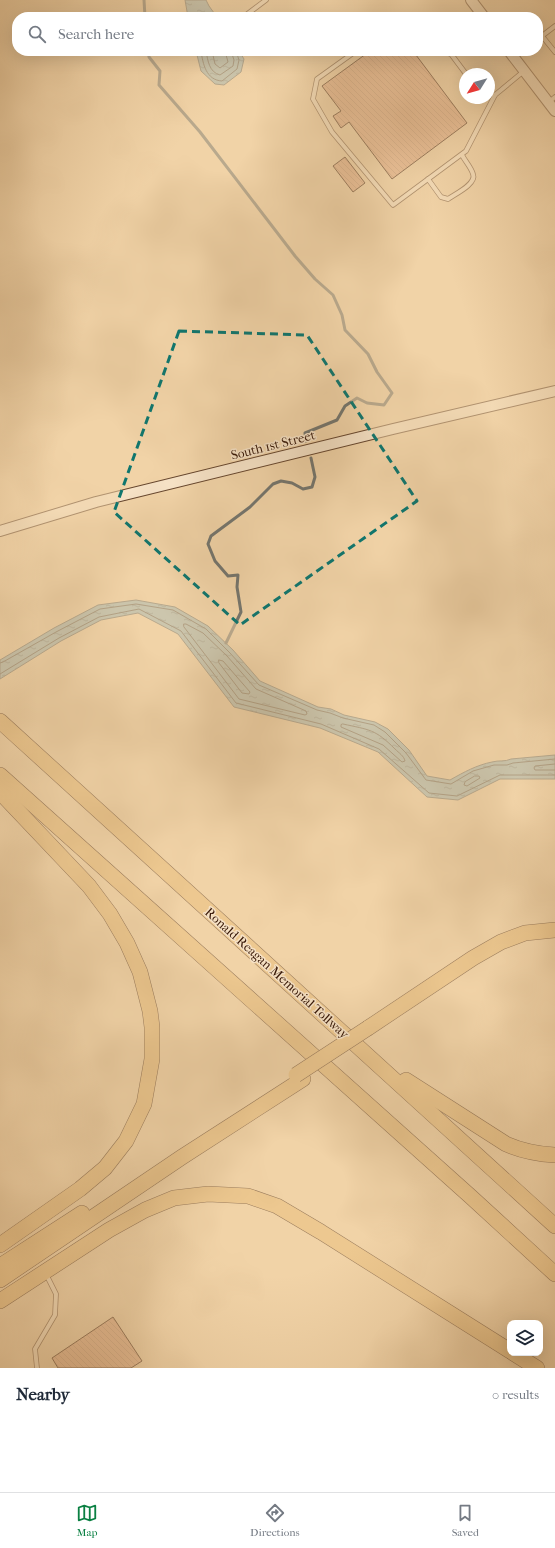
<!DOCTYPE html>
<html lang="en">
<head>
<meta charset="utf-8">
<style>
  :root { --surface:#fff; --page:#f2f2f3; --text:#1f2937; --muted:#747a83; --line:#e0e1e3; --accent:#0b8043 }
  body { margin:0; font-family:"IM FELL French Canon",serif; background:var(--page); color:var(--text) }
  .controls { position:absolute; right:12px; bottom:12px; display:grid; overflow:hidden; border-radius:8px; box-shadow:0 4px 16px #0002 }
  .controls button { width:36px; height:36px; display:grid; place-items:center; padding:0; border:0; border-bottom:1px solid var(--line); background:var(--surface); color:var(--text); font:20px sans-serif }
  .compass { position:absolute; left:459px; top:68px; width:36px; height:36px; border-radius:50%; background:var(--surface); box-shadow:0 4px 16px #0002; rotate:233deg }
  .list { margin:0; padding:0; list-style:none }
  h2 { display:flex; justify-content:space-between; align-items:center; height:52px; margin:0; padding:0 16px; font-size:17px }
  h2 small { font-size:13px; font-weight:400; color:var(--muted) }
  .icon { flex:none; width:22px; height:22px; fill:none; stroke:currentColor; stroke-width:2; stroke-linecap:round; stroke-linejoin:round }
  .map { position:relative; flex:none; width:555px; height:1368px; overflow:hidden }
  .search { position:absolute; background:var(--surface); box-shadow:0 4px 16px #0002; left:12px; right:12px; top:12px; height:44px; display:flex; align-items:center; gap:10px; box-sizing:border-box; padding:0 14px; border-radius:16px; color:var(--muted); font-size:15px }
  .sheet { height:124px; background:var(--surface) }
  nav { display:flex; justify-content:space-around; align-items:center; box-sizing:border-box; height:56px; border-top:1px solid var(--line); background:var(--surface); font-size:11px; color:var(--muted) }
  nav a { display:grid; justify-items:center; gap:2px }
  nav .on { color:var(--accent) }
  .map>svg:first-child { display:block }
  .water { fill:url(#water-ripples); stroke:#75766e }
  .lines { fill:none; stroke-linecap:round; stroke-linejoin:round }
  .shore { stroke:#6b665c; stroke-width:1 }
  .stream { stroke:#75766e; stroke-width:3 }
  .building { fill:url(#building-back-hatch); stroke:#371706 }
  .service-casing { stroke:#66462e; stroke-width:5.5 }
  .tertiary-casing { stroke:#66462e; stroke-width:12 }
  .motorway-casing { stroke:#371706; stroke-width:16 }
  .service { stroke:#f6e2c6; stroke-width:4 }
  .tertiary { stroke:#f6e2c6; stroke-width:10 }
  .motorway { stroke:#e8ba74; stroke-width:15 }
  .motorway-bridge-casing { stroke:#371706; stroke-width:16; stroke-linecap:butt }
  .motorway-bridge { stroke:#e8ba74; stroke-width:15 }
  .marked { fill:none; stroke:#0f766e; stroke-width:3; stroke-dasharray:8 5; stroke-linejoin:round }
  .labels { text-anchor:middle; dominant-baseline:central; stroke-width:3; stroke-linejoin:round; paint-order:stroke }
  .street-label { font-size:13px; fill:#371706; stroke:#f6e2c6 }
</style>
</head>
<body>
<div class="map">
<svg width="555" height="1368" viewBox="0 0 555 1368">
  <defs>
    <pattern id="water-ripples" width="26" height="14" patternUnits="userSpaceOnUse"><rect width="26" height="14" fill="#9fb5b3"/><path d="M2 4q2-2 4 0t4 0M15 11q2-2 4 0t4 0" fill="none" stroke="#829290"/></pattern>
    <pattern id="building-back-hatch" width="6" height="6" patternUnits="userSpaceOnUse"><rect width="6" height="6" fill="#e3a883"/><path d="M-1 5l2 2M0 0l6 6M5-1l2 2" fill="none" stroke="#c39070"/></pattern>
  </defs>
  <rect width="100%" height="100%" fill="#f1d3a7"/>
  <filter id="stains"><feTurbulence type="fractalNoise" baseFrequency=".005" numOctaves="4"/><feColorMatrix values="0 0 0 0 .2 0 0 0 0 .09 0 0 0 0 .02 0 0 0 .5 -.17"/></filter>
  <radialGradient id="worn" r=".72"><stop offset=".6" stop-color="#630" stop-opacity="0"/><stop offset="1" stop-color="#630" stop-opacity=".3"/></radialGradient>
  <!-- water -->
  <g class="water">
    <polygon points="185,0 206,0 209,6 217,17 188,17"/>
    <polygon points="196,51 239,51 244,59 241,72 224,85 215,84 201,71"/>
    <path d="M136 600 175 607 208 626 233 650 260 681 318 707 331 709 344 715 375 722 388 729 409 750 427 776 450 780C464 772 477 765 492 762 499 760 505 762 511 759L555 755V779H500L458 800 427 797 378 752 320 728 234 707 178 634 138 613 101 620 61 641 0 679V660L54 628 98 605Z"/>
  </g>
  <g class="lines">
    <!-- shore -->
    <g class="shore">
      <path d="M201 51C203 64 206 80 222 81L237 69 239 60 236 51"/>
      <path d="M206 51C208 61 209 72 220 75L233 66 234 60 231 51"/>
      <polyline points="212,51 215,64 220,68 228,62 225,51"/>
      <polygon points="184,624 186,624 203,633 227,656 256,689 306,711 307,714 305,715 239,699 184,627"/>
      <polygon points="219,660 223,661 250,692 249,694 242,693 219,663"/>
      <polyline points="0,663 3,662 56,632 100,609 136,604 173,610 206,629 230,653 259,685 317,710 330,713 343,718 374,725 385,732 406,753 426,780 451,784 473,771 494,765 507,765 513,763 555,759"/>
      <polyline points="0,674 59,638 99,617 139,609 181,631 236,703 321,724 379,749 429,793 457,796 500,775 555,775"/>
      <path d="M343 724C370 730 375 729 395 749 399 753 404 756 405 761L402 762 383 745 341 727V725Z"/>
      <polyline points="555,764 535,766 534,768 535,770 555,770"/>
      <polygon points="475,776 479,776 480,778 467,786 464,785 465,782"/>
    </g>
    <!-- stream -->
    <g class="stream">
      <polyline points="144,0 145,17"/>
      <polyline points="148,51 149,57 160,71 159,85 200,132 295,256 315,279 333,295 342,315 345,330 368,354 377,372 392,393 384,405 367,403 357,398 345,406 337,420 305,433 306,441"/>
      <polyline points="226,643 241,612 237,587 238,575 228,576 215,561 208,544 211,536 250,507 273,484 281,481 292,483 303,489 312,487 315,477 311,458"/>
    </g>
  </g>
  <!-- building -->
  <g class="building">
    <polygon points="370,51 413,51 467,123 392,179 349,122 341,128 333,116 341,111 322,86"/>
    <polygon points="345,157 365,183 353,192 333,166"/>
    <polygon points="113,1317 142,1361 131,1368 58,1368 52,1358"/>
  </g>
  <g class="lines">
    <defs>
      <g id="service">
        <polyline points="246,15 266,0"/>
        <polyline points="555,26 542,36 555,52"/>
        <polyline points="356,51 317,79 313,99 332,132 393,205 466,151 495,95 524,71"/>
        <polyline points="441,51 451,54 466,74"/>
        <polyline points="489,93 495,95"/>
        <polyline points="549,102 555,97"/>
        <path d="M428 179 441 197 448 199C455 194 477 184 473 174 471 167 465 161 462 155"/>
        <polyline points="37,1368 35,1349 55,1315 56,1294 46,1274"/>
      </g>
      <g id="tertiary">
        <polyline points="471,0 484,17"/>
        <polyline points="509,51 555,111"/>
        <polyline points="0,531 96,502 393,429 555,391"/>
      </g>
      <g id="motorway">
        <polyline points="0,721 555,1226"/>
        <polyline points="0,775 470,1196 555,1274"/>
        <polyline points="0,792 89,886 110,914 127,943 140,972 150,1011 152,1027 152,1059 144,1104 126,1141 105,1168 80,1189 0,1245"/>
        <polyline points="368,1028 473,958 501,942 525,933 555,930"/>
        <path d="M406 1080 506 1144C522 1151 537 1154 555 1155"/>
        <polyline points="0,1266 82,1213"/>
        <polyline points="0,1280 182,1157 303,1079"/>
        <polyline points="0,1301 109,1230 145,1210 174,1198 208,1194 248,1196 277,1206 321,1232 510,1351"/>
        <polyline points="513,1353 537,1368"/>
      </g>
    </defs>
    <!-- service casing -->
    <use href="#service" class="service-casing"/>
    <!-- tertiary casing -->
    <use href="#tertiary" class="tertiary-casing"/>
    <!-- motorway casing -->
    <use href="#motorway" class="motorway-casing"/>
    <!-- service -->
    <use href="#service" class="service"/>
    <!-- tertiary -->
    <use href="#tertiary" class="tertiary"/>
    <!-- motorway -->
    <use href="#motorway" class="motorway"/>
    <defs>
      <polyline id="motorway-bridge" points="296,1075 368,1028"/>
    </defs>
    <!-- motorway-bridge casing -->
    <use href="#motorway-bridge" class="motorway-bridge-casing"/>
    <!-- motorway-bridge -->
    <use href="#motorway-bridge" class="motorway-bridge"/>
  </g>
  <!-- marked area -->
  <path d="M0 0H555V1368H0ZM179 331 307 335 417 501 240 625 114 512Z" fill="#f1d3a7" fill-opacity=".55" fill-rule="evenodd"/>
  <path class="marked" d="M179 331 307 335 417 501 240 625 114 512Z"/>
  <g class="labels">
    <!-- street labels -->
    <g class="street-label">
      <text transform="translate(273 445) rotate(-14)">South 1st Street</text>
      <text transform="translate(277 973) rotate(42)">Ronald Reagan Memorial Tollway</text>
    </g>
  </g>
  <rect width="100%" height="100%" filter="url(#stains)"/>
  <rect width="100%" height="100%" fill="url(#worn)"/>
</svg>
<div class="controls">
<button><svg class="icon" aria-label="layers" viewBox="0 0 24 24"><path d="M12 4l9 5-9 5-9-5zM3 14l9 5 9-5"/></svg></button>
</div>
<svg class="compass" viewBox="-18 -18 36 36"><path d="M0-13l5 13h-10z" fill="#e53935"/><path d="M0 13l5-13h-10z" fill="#747a83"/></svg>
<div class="search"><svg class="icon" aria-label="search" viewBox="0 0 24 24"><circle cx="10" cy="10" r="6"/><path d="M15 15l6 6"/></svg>Search here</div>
</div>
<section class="sheet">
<h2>Nearby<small>0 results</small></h2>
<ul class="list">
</ul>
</section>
<nav>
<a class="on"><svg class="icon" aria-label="map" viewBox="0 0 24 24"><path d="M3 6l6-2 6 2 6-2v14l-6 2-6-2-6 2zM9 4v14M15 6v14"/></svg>Map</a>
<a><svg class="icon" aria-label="directions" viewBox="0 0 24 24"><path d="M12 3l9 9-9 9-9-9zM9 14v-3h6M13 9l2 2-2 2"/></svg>Directions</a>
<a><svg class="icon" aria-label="saved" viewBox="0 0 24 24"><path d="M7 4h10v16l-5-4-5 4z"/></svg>Saved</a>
</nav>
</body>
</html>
